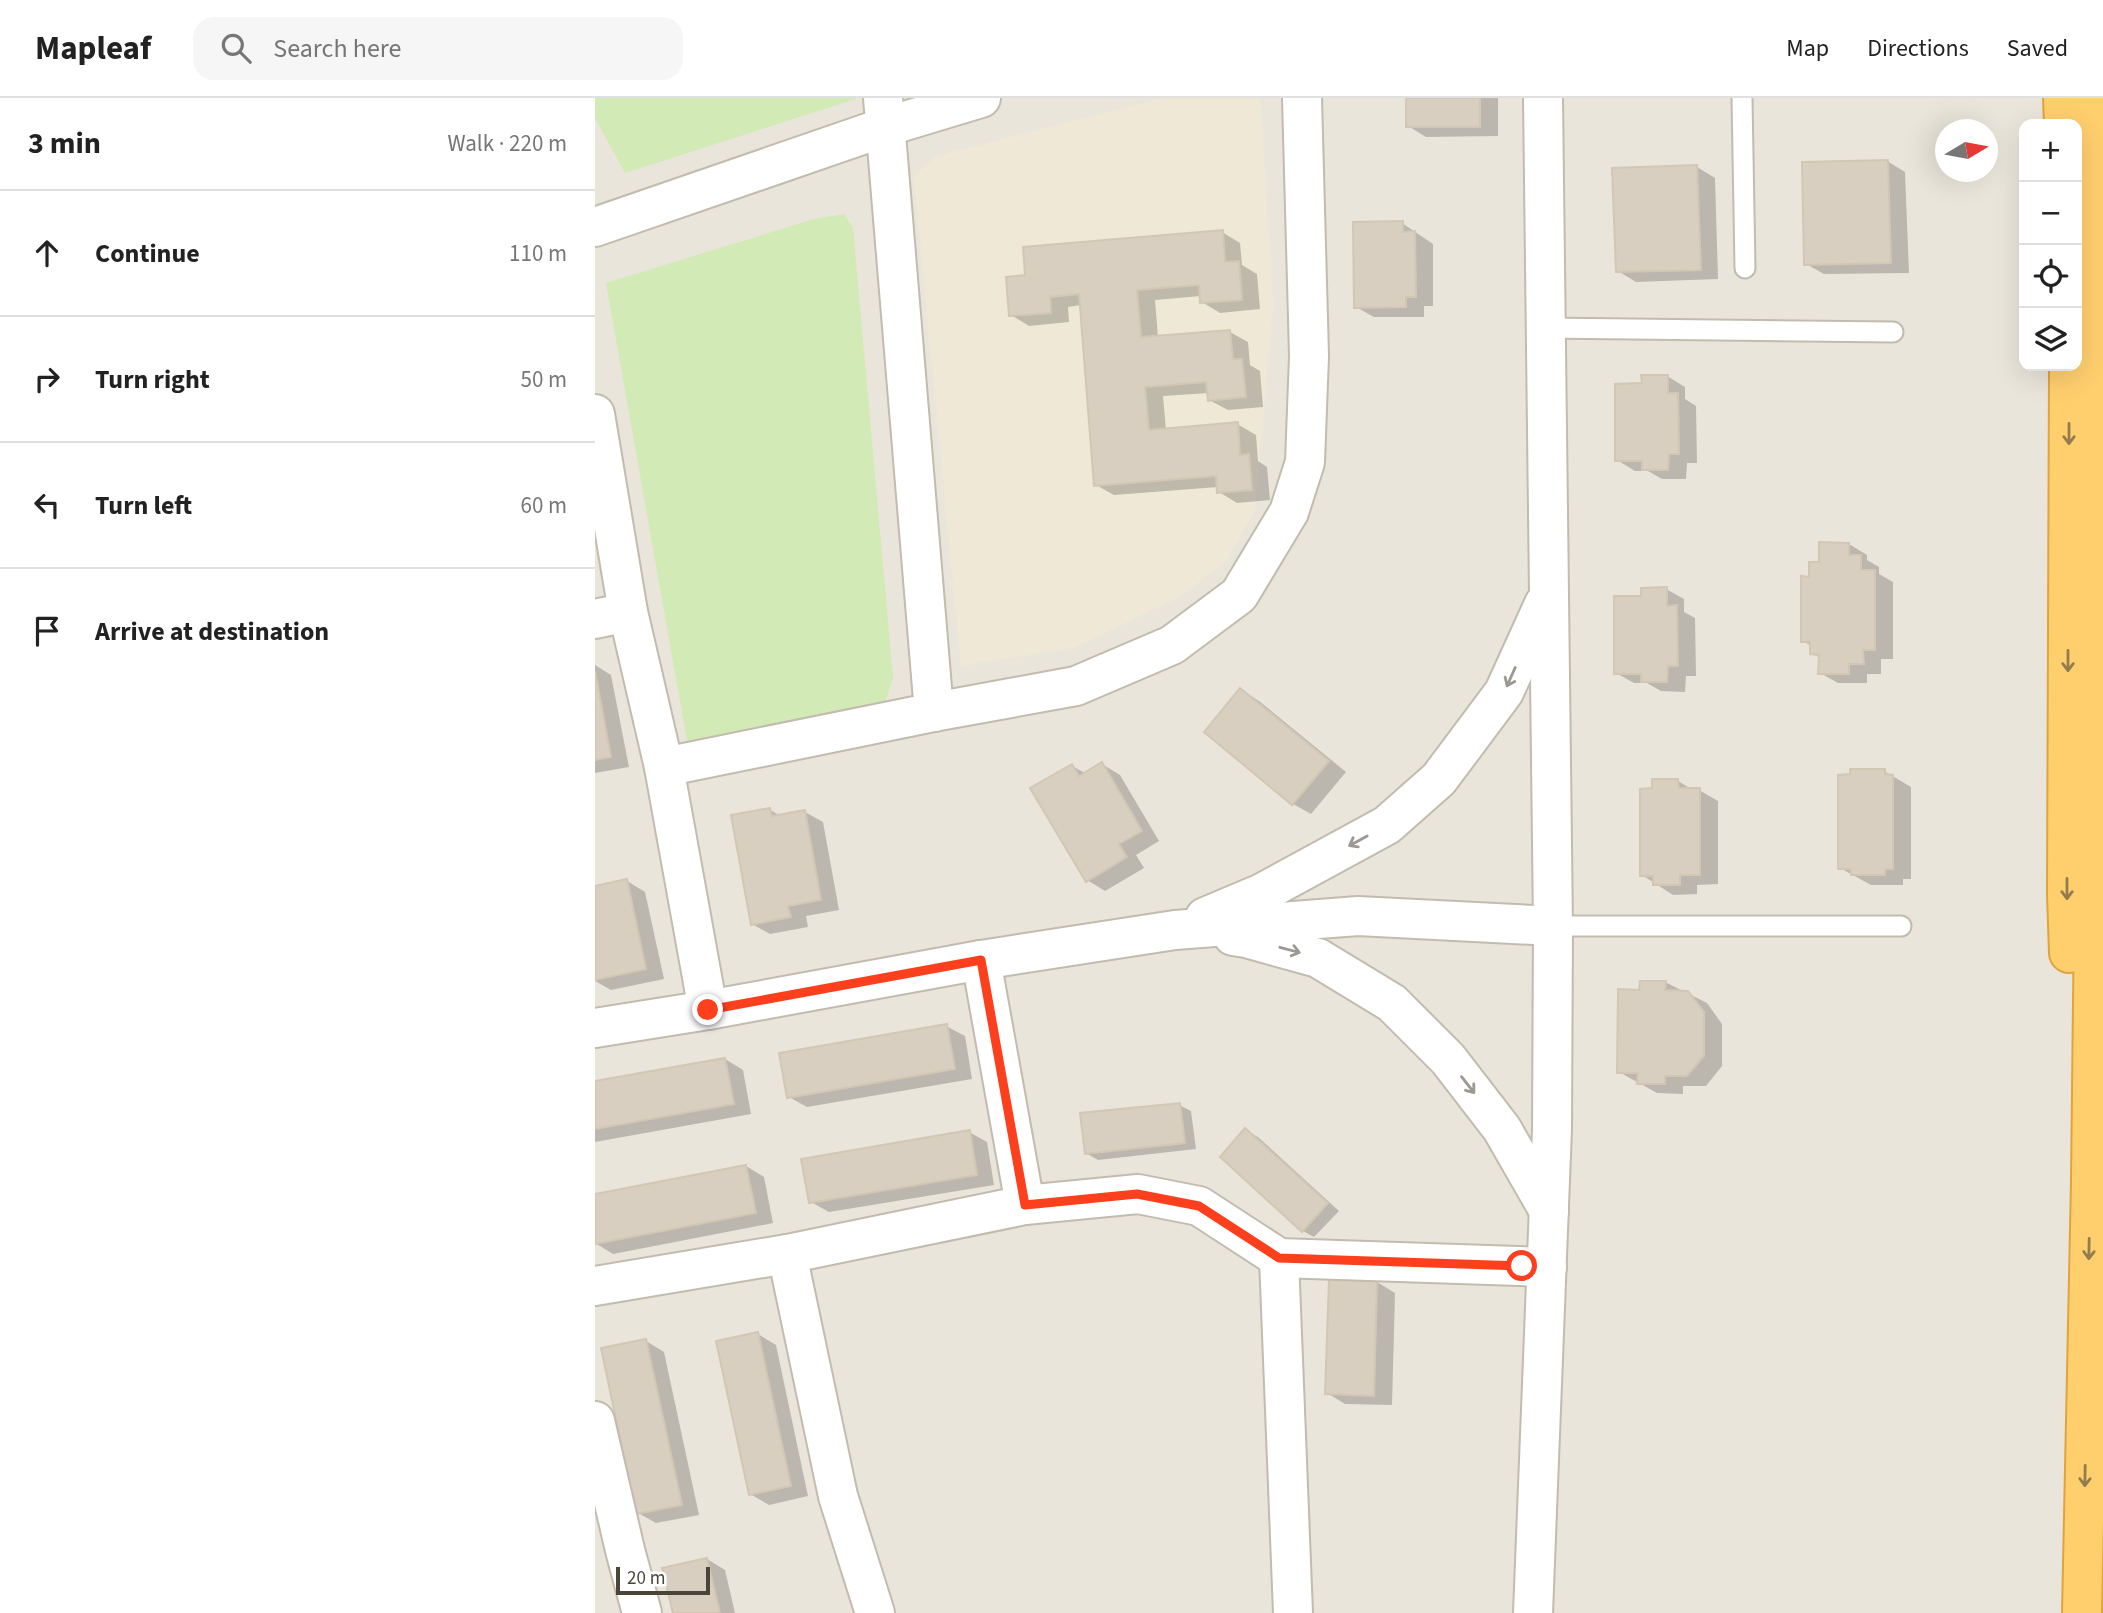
<!DOCTYPE html>
<html lang="en">
<head>
<meta charset="utf-8">
<style>
  :root { --surface:#fff; --page:#f6f6f6; --text:#222; --muted:#767676; --line:#e0e0e0 }
  body { margin:0; font-family:"Source Sans 3",sans-serif; background:var(--page); color:var(--text) }
  .controls { position:absolute; right:21px; top:21px; display:grid; overflow:hidden; border-radius:14px; box-shadow:0 7px 28px #0002 }
  .controls button { width:63px; height:63px; display:grid; place-items:center; padding:0; border:0; border-bottom:2px solid var(--line); background:var(--surface); color:var(--text); font:35px sans-serif }
  .compass { position:absolute; left:1340px; top:21px; width:63px; height:63px; border-radius:50%; background:var(--surface); box-shadow:0 7px 28px #0002; rotate:80deg }
  .scale { position:absolute; left:21px; bottom:18px; width:94px; box-sizing:border-box; padding-left:7px; border:4px solid #4b4439; border-top:0; font-size:19px; line-height:24px; white-space:nowrap; color:#4b4439; -webkit-text-stroke:5px #fff; paint-order:stroke }
  .stop { position:absolute; width:21px; height:21px; margin:-16px; border:5px solid #fc3f1d; border-radius:50%; background:#fff }
  .stop.end { background:#fc3f1d; border-color:#fff; box-shadow:0 2px 7px #0008 }
  .list { margin:0; padding:0; list-style:none }
  h2 { display:flex; justify-content:space-between; align-items:center; height:91px; margin:0; padding:0 28px; font-size:30px }
  h2 small { font-size:23px; font-weight:400; color:var(--muted) }
  .list li { display:grid; grid-template-columns:46px 1fr auto; gap:21px; align-items:center; box-sizing:border-box; height:126px; padding:0 28px; border-top:2px solid var(--line) }
  .list b { display:block; font-size:26px; white-space:nowrap }
  .list em { font-size:23px; font-style:normal; color:var(--muted) }
  .icon { flex:none; width:38px; height:38px; fill:none; stroke:currentColor; stroke-width:2; stroke-linecap:round; stroke-linejoin:round }
  .map { position:relative; flex:none; width:1508px; height:1515px; overflow:hidden }
  header { display:flex; align-items:center; gap:42px; box-sizing:border-box; height:98px; padding:0 35px; background:var(--surface); border-bottom:2px solid var(--line) }
  header strong { font-size:33px }
  nav { display:flex; gap:38px; margin-inline-start:auto; font-size:24px }
  .search { width:490px; height:63px; background:var(--page); display:flex; align-items:center; gap:18px; box-sizing:border-box; padding:0 24px; border-radius:21px; color:var(--muted); font-size:26px }
  main { display:flex }
  aside { flex:1; background:var(--surface) }
  .map>svg:first-child { display:block }
  .residential { fill:#eae5da; fill-rule:evenodd }
  .education { fill:#efe8d6 }
  .green { fill:#d2eab5 }
  .shadow { fill:#0003 }
  .building { fill:#d8cfc1; stroke:#d3c7b4; stroke-width:2 }
  .lines { fill:none; stroke-linecap:round; stroke-linejoin:round }
  .service-casing { stroke:#c2bbae; stroke-width:23 }
  .minor-casing { stroke:#c2bbae; stroke-width:42 }
  .motorway-casing { stroke:#e0a43c; stroke-width:42 }
  .service { stroke:#fff; stroke-width:19 }
  .minor { stroke:#fff; stroke-width:38 }
  .motorway { stroke:#ffcf6e; stroke-width:38 }
  .oneway { stroke:#937c4e }
  .oneway2 { stroke:#9c9892 }
  .route { stroke:#fc3f1d; stroke-width:9 }
</style>
</head>
<body>
<header>
<strong>Mapleaf</strong>
<div class="search"><svg class="icon" aria-label="search" viewBox="0 0 24 24"><circle cx="10" cy="10" r="6"/><path d="M15 15l6 6"/></svg>Search here</div>
<nav><a>Map</a><a>Directions</a><a>Saved</a></nav>
</header>
<main>
<aside>
<h2>3 min<small>Walk · 220 m</small></h2>
<ul class="list">
<li><svg class="icon" aria-label="ahead" viewBox="0 0 24 24"><path d="M12 20V5M6 11l6-6 6 6"/></svg><div><b>Continue</b></div><em>110 m</em></li>
<li><svg class="icon" aria-label="right" viewBox="0 0 24 24"><path d="M7 20v-9h11M14 6l5 5-5 5"/></svg><div><b>Turn right</b></div><em>50 m</em></li>
<li><svg class="icon" aria-label="left" viewBox="0 0 24 24"><path d="M17 20v-9H6M10 6l-5 5 5 5"/></svg><div><b>Turn left</b></div><em>60 m</em></li>
<li><svg class="icon" aria-label="arrive" viewBox="0 0 24 24"><path d="M6 21V4h12l-3 4 3 4H6"/></svg><div><b>Arrive at destination</b></div></li>
</ul>
</aside>
<div class="map">
<svg width="1508" height="1515" viewBox="0 0 1508 1515">
  <rect width="100%" height="100%" fill="#f6f3ec"/>
  <!-- residential -->
  <path class="residential" d="M0 0H1508V1515H0ZM1429 26H1482V268H1429ZM1350 32H1392V74H1350Z"/>
  <!-- education -->
  <polygon class="education" points="568,0 665,0 678,207 660,411 631,464 584,499 478,550 366,568 319,78 342,58"/>
  <!-- green -->
  <g class="green">
    <polygon points="0,0 261,0 261,1 30,75 0,20"/>
    <polygon points="249,116 258,130 298,580 285,620 94,654 11,185 219,121"/>
  </g>
  <!-- shadow -->
  <g class="shadow">
    <polygon points="813,0 903,0 903,38 831,39 813,28"/>
    <polygon points="1292,63 1310,74 1314,175 1229,176 1211,166"/>
    <polygon points="1102,69 1120,80 1123,181 1041,184 1023,173"/>
    <polygon points="807,125 838,146 838,208 829,208 829,219 779,219 761,209"/>
    <polygon points="627,134 645,145 647,167 662,176 665,211 625,215 607,204 606,198 560,202 563,239 635,234 653,244 655,267 665,273 668,309 633,312 614,302 614,295 568,298 571,332 642,326 661,337 663,363 672,369 675,402 642,405 624,394 623,389 519,397 501,387 486,207 473,209 474,224 434,228 416,217 413,181"/>
    <polygon points="1072,278 1090,289 1090,301 1101,308 1102,365 1092,365 1091,381 1067,381 1053,373 1040,373 1022,362 1049,287"/>
    <polygon points="1254,446 1272,457 1272,462 1284,469 1284,476 1298,484 1298,561 1286,561 1286,576 1272,576 1272,585 1243,585 1225,575 1225,560 1217,555 1217,548 1207,543 1216,480 1226,465"/>
    <polygon points="1071,491 1089,501 1089,514 1100,520 1101,578 1091,578 1090,594 1066,593 1052,585 1039,585 1021,575 1048,499"/>
    <polygon points="0,567 16,577 34,669 0,675"/>
    <polygon points="646,592 664,603 751,674 716,716 698,706 612,634"/>
    <polygon points="507,666 525,677 564,743 541,757 549,770 510,793 492,782 477,668 490,675"/>
    <polygon points="1289,673 1316,689 1316,781 1308,781 1308,787 1276,787 1245,770 1257,678"/>
    <polygon points="1083,683 1098,692 1104,692 1123,703 1123,786 1102,787 1102,796 1078,797 1047,777 1059,692"/>
    <polygon points="175,712 186,718 210,714 228,724 244,812 211,818 213,829 175,836 157,826"/>
    <polygon points="32,783 50,794 69,881 16,892 0,883 0,790"/>
    <polygon points="1070,884 1112,905 1127,926 1127,968 1111,988 1088,988 1088,996 1062,995 1024,974 1046,893"/>
    <polygon points="351,928 370,938 377,981 212,1009 194,999"/>
    <polygon points="130,961 148,972 156,1016 0,1044 0,985"/>
    <polygon points="584,1007 596,1013 601,1051 503,1062 491,1055"/>
    <polygon points="651,1033 663,1039 744,1113 719,1139 708,1133"/>
    <polygon points="374,1034 392,1044 399,1087 234,1114 216,1104"/>
    <polygon points="151,1068 169,1079 178,1125 18,1156 0,1145 0,1097"/>
    <polygon points="782,1184 800,1195 797,1307 750,1306 732,1295"/>
    <polygon points="163,1236 181,1247 213,1398 174,1407 155,1396"/>
    <polygon points="51,1243 69,1254 104,1417 61,1425 43,1415"/>
    <polygon points="112,1461 130,1472 140,1515 80,1515"/>
  </g>
  <!-- building -->
  <g class="building">
    <rect x="811" y="0" width="74" height="29"/>
    <polygon points="1293,62 1296,165 1209,167 1207,64"/>
    <polygon points="1102,67 1106,172 1021,174 1017,70"/>
    <polygon points="808,123 808,134 820,133 821,199 811,199 811,209 759,210 758,124"/>
    <polygon points="628,132 630,164 644,163 647,202 605,205 604,187 542,192 546,239 635,232 638,261 647,261 651,299 613,303 611,284 550,289 554,332 643,324 645,357 654,356 657,392 622,395 621,378 499,388 484,196 455,199 456,215 414,218 411,179 430,177 428,149"/>
    <polygon points="1046,277 1073,277 1073,295 1083,295 1084,356 1074,356 1073,372 1047,372 1047,363 1020,363 1020,286 1047,285"/>
    <polygon points="1224,444 1254,445 1254,457 1266,457 1266,472 1280,472 1280,552 1268,552 1269,566 1254,566 1254,576 1223,576 1224,557 1215,556 1215,544 1206,544 1206,478 1214,479 1214,464 1224,464"/>
    <polygon points="1072,489 1072,508 1082,507 1083,568 1073,568 1072,584 1046,584 1046,576 1019,576 1019,498 1046,498 1046,490"/>
    <polygon points="0,573 16,659 0,662"/>
    <polygon points="645,590 734,663 697,707 609,634"/>
    <polygon points="507,664 547,733 524,746 532,759 491,784 435,690 477,666 484,678"/>
    <polygon points="1255,671 1290,671 1290,676 1298,677 1298,771 1290,771 1290,777 1256,777 1256,771 1243,771 1243,677 1255,676"/>
    <polygon points="1057,681 1083,681 1084,690 1105,690 1105,777 1085,777 1085,787 1058,787 1058,778 1045,778 1045,691 1057,690"/>
    <polygon points="175,710 177,718 210,712 226,802 193,808 196,819 156,827 136,717"/>
    <polygon points="32,781 51,871 0,882 0,788"/>
    <polygon points="1045,883 1071,883 1070,892 1093,893 1109,914 1109,958 1092,978 1070,978 1070,986 1042,986 1043,975 1022,975 1023,891 1044,892"/>
    <polygon points="352,926 360,971 192,1000 184,955"/>
    <polygon points="130,960 139,1006 0,1031 0,983"/>
    <polygon points="585,1005 590,1045 490,1056 485,1015"/>
    <polygon points="650,1030 733,1105 707,1134 625,1059"/>
    <polygon points="375,1032 382,1077 214,1105 206,1061"/>
    <polygon points="151,1067 161,1115 0,1146 0,1096"/>
    <polygon points="734,1181 782,1183 779,1298 730,1296"/>
    <polygon points="163,1234 196,1388 154,1397 121,1243"/>
    <polygon points="51,1241 87,1407 41,1416 6,1250"/>
    <polygon points="112,1460 125,1515 78,1515 67,1470"/>
  </g>
  <g class="lines">
    <defs>
      <g id="service">
        <polyline points="1147,0 1150,170"/>
        <polyline points="951,230 1298,234"/>
        <polyline points="958,828 1306,828"/>
      </g>
      <g id="minor">
        <polyline points="288,0 339,614"/>
        <polyline points="0,129 290,29 386,0"/>
        <polyline points="0,316 33,514 69,669 113,912"/>
        <polyline points="0,521 33,514"/>
        <polyline points="69,669 339,614 481,588 577,547 644,497 694,414 710,364 714,258 707,0"/>
        <polyline points="610,819 667,795 792,727 844,681 909,594 949,506"/>
        <polyline points="638,838 651,840 723,860 797,905 853,961 907,1031 954,1113"/>
        <polyline points="0,930 113,912 386,862 580,832 763,818 958,828"/>
        <polyline points="430,1107 543,1096 604,1108 684,1160 952,1169"/>
        <polyline points="192,1156 243,1398 280,1515"/>
        <polyline points="684,1160 698,1515"/>
        <polyline points="0,1188 192,1156 430,1107 386,862"/>
        <polyline points="0,1323 30,1452 47,1515"/>
        <polyline points="938,1515 957,1031 958,828 948,0"/>
      </g>
      <g id="motorway">
        <polyline points="1468,0 1469,26"/>
        <polyline points="1474,855 1472,796 1474,268"/>
        <polyline points="1487,1515 1496,1083 1506,191 1502,0"/>
      </g>
    </defs>
    <!-- service casing -->
    <use href="#service" class="service-casing"/>
    <!-- minor casing -->
    <use href="#minor" class="minor-casing"/>
    <!-- motorway casing -->
    <use href="#motorway" class="motorway-casing"/>
    <!-- service -->
    <use href="#service" class="service"/>
    <!-- minor -->
    <use href="#minor" class="minor"/>
    <!-- motorway -->
    <use href="#motorway" class="motorway"/>
  </g>
  <!-- one-way arrows -->
  <defs><path id="oneway-shaft" d="M-6 0H5M1.5-3L5.5 0L1.5 3" fill="none" stroke-width="1.6" stroke-linecap="round" stroke-linejoin="round" transform="scale(1.75)"/></defs>
  <g class="oneway">
    <use href="#oneway-shaft" transform="translate(1474 336) rotate(90)"/>
    <use href="#oneway-shaft" transform="translate(1473 563) rotate(90)"/>
    <use href="#oneway-shaft" transform="translate(1472 791) rotate(90)"/>
    <use href="#oneway-shaft" transform="translate(1494 1151) rotate(91)"/>
    <use href="#oneway-shaft" transform="translate(1490 1378) rotate(91)"/>
  </g>
  <g class="oneway2">
    <use href="#oneway-shaft" transform="translate(916 579) rotate(114)"/>
    <use href="#oneway-shaft" transform="translate(763 743) rotate(151)"/>
    <use href="#oneway-shaft" transform="translate(695 852) rotate(15)"/>
    <use href="#oneway-shaft" transform="translate(873 987) rotate(52)"/>
  </g>
  <g class="lines">
    <!-- route -->
    <polyline class="route" points="113,912 386,862 430,1107 542,1096 604,1108 684,1160 927,1168"/>
  </g>
</svg>
<div class="controls">
<button>+</button>
<button>−</button>
<button><svg class="icon" aria-label="locate" viewBox="0 0 24 24"><circle cx="12" cy="12" r="6"/><path d="M12 2v4M12 18v4M2 12h4M18 12h4"/></svg></button>
<button><svg class="icon" aria-label="layers" viewBox="0 0 24 24"><path d="M12 4l9 5-9 5-9-5zM3 14l9 5 9-5"/></svg></button>
</div>
<svg class="compass" viewBox="-18 -18 36 36"><path d="M0-13l5 13h-10z" fill="#e53935"/><path d="M0 13l5-13h-10z" fill="#767676"/></svg>
<div class="scale">20 m</div>
<div class="stop" style="left:927px;top:1168px"></div>
<div class="stop end" style="left:113px;top:912px"></div>
</div>
</main>
</body>
</html>
